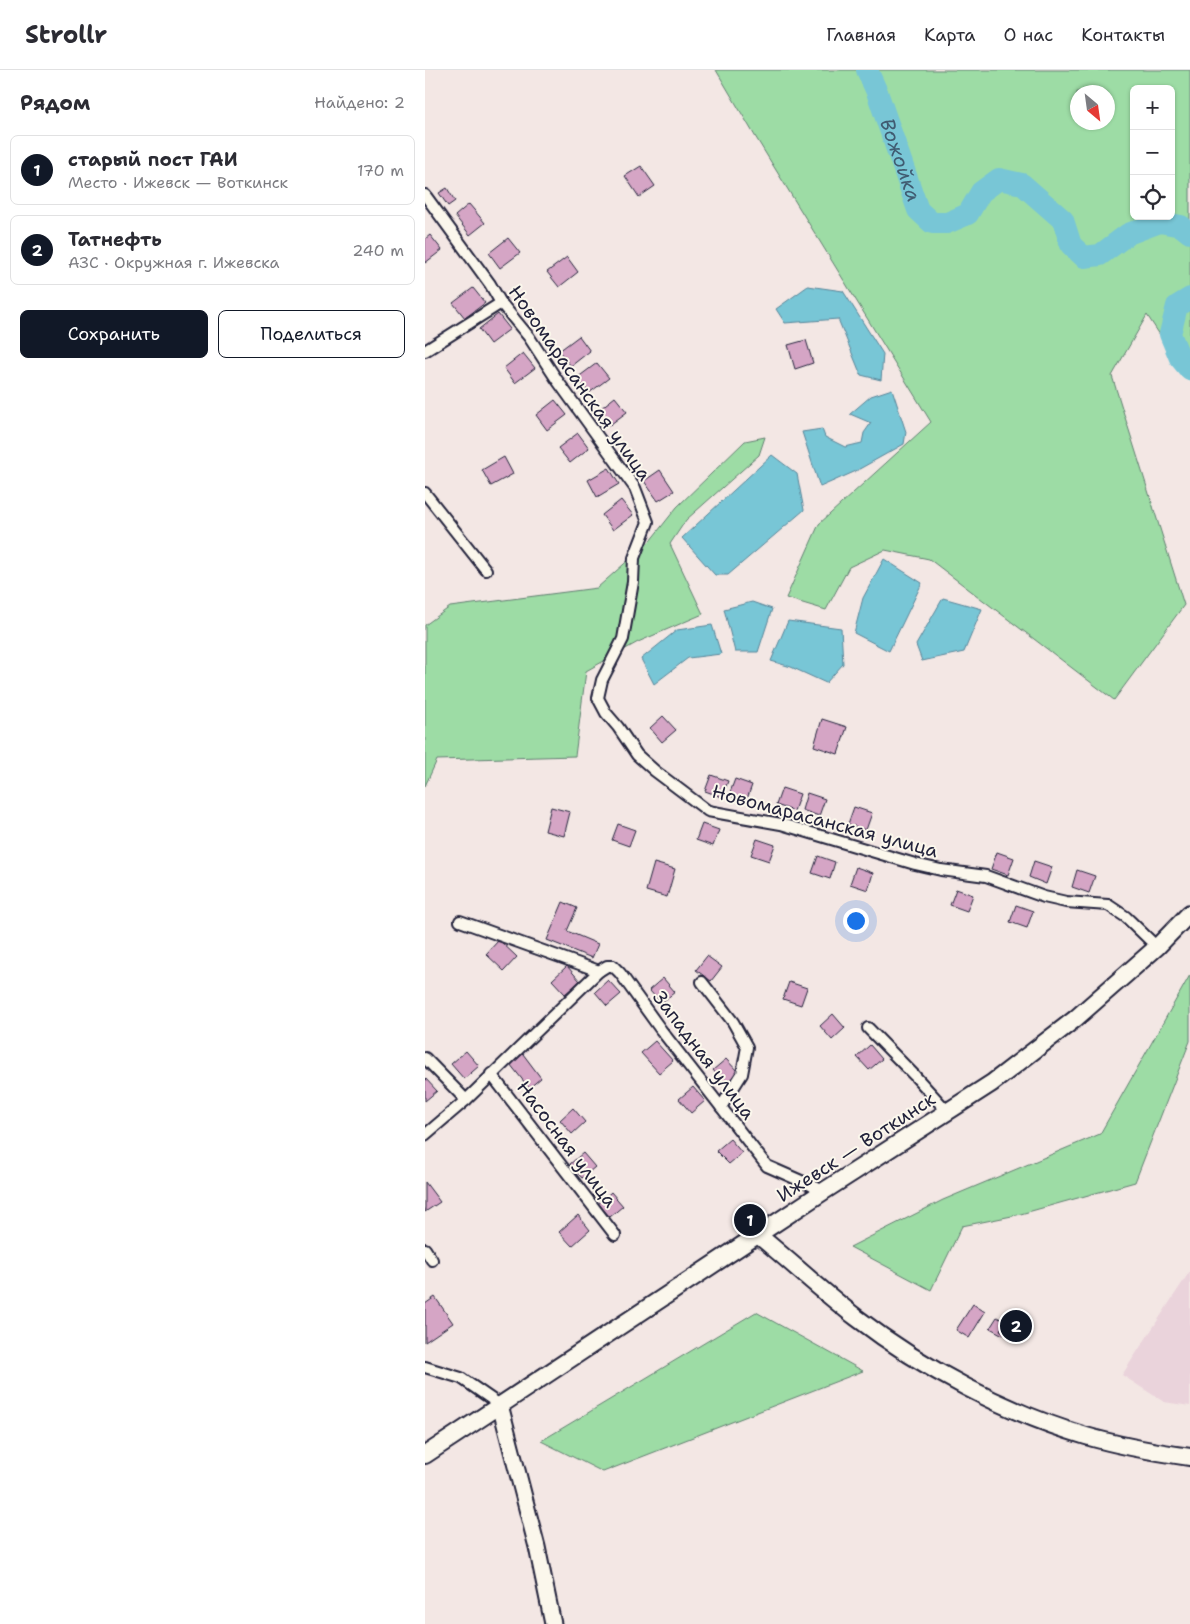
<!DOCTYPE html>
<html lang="ru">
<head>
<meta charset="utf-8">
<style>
  :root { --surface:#fff; --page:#f2f2f3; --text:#2b2b33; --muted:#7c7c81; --line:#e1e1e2; --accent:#111827 }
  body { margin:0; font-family:"Shantell Sans",sans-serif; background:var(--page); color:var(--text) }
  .controls { position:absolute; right:15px; top:15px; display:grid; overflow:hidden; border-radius:8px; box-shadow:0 1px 4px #0004 }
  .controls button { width:45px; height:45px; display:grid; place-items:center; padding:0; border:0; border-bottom:1px solid var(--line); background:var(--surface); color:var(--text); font:25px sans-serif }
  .compass { position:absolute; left:645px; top:15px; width:45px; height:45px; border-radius:50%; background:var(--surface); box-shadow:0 1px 4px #0004; rotate:151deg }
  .you { position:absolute; left:430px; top:850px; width:18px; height:18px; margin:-12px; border:4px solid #fff; border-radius:50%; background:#1a73e8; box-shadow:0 0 0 8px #1a73e833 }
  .badge { display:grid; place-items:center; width:32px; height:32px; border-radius:50%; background:var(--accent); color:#fff; font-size:16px; font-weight:700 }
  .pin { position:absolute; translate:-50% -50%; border:2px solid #fff; box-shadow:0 1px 5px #0006 }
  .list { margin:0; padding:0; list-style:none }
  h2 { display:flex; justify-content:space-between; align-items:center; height:65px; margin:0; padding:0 20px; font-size:21px }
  h2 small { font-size:16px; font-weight:400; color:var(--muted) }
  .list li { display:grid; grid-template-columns:32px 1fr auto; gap:15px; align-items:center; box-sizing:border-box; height:70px; margin:0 10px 10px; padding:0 10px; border:1px solid var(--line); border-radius:8px }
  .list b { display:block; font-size:19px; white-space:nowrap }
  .list p { margin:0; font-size:16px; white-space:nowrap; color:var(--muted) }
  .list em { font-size:16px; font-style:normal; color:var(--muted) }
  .actions { display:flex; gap:10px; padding:15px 20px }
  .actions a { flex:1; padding:11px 0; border:1px solid var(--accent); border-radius:8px; text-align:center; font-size:18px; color:var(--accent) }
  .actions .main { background:var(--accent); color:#fff }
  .icon { flex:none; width:28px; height:28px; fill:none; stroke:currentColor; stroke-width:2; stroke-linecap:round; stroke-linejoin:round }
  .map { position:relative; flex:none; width:765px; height:1554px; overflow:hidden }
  header { display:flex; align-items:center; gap:30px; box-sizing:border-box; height:70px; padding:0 25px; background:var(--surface); border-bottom:1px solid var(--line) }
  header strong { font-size:24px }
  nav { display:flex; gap:28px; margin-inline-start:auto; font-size:18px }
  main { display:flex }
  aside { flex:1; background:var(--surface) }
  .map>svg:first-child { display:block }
  .built { fill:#ead3db }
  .green { fill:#9ddca5; stroke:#607f70; fill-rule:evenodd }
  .water { fill:#78c6d6; stroke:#568498 }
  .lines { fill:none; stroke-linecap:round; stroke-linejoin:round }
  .river { stroke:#78c6d6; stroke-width:22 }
  .building { fill:#d5a5c5; stroke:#22223b }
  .street-casing { stroke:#22223b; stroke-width:14 }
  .secondary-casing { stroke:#22223b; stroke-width:19 }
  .primary-casing { stroke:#22223b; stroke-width:20 }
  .street { stroke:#fbf7ec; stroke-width:10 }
  .secondary { stroke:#fbf7ec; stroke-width:15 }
  .primary { stroke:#fbf7ec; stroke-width:16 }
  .labels { text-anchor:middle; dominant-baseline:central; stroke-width:4; stroke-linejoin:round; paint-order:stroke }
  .street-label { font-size:19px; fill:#22223b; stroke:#fbf7ec }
  .water-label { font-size:20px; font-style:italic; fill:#405b71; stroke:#fbf7ec }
</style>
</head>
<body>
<header>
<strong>Strollr</strong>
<nav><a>Главная</a><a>Карта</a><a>О нас</a><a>Контакты</a></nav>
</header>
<main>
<aside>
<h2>Рядом<small>Найдено: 2</small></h2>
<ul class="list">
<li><span class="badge">1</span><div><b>старый пост ГАИ</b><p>Место · Ижевск — Воткинск</p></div><em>170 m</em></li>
<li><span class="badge">2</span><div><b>Татнефть</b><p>АЗС · Окружная г. Ижевска</p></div><em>240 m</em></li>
</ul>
<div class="actions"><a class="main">Сохранить</a><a>Поделиться</a></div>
</aside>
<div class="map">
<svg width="765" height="1554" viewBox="0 0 765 1554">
  <rect width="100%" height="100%" fill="#f3e7e4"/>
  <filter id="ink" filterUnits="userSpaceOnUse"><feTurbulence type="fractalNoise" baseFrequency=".02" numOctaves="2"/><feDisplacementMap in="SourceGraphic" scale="10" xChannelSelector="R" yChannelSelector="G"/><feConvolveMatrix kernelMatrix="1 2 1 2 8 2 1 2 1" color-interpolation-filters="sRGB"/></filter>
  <g filter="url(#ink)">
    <!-- built -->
    <polygon class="built" points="765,1201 765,1336 739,1332 697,1305"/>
    <!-- green -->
    <g class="green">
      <path d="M291 0H765V311L722 245 687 306 759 535 689 630 504 489 460 480 424 497 401 540 361 528 394 454 506 352 330 66ZM709 19H746V146H709ZM682 22V52H652V22Z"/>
      <polygon points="340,367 334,385 261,450 245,474 278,544 213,572 161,601 150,686 12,690 0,716 0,555 25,537 172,518 225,471 252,437 320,371"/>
      <polygon points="765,905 765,971 710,1112 592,1145 537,1156 506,1220 425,1177 518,1130 675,1064"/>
      <polygon points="331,1242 438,1301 178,1402 116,1371"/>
    </g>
    <!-- water -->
    <g class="water">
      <polygon points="383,216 418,221 458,284 456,310 436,305 413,249 360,253 351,239"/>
      <polygon points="467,319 481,362 479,374 429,402 395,417 377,362 397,359 400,367 420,377 437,373 439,363 446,353 425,344 446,326"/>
      <polygon points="347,385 372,404 379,440 303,505 290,505 257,468"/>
      <polygon points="459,489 497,513 464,581 429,563 438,528"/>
      <polygon points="518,528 557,539 539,582 497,591 491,575"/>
      <polygon points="327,532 347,539 333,582 310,582 299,539"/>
      <polygon points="363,551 416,558 418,594 401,613 366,597 346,591"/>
      <polygon points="287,555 296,584 263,588 229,614 216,589 252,560"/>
    </g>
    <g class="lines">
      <!-- river -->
      <g class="river">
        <path id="s1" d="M442 0 452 22 493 140 507 153H522L543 144 556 122 574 109 597 114 638 150 646 175 659 187 675 185 703 164 735 152 756 156 765 163"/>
        <polyline points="765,228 752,236 745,264 755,288 765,300"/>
      </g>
    </g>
    <!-- building -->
    <g class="building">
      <polygon points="216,96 230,116 214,127 200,106"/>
      <polygon points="22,118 30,131 23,136 14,123"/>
      <polygon points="44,134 60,153 45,165 30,146"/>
      <polygon points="5,165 17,180 0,193 0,169"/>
      <polygon points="83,168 95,183 75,198 64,183"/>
      <polygon points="142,187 153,202 134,217 122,202"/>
      <polygon points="48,218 60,233 40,248 28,233"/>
      <polygon points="73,244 85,259 65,274 54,259"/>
      <polygon points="154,266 165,281 146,296 134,281"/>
      <polygon points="381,270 388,293 370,299 363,275"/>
      <polygon points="98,283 110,298 90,313 79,298"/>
      <polygon points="172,293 184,308 164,323 152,308"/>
      <polygon points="190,327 202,342 182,357 171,342"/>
      <polygon points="130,330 142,345 122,360 111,345"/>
      <polygon points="153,363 164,378 145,393 133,378"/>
      <polygon points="79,387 88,404 66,416 57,400"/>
      <polygon points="184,398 194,414 172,427 163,410"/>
      <polygon points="235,400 249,421 233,431 219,411"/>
      <polygon points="196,430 208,445 188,460 177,445"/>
      <polygon points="238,646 251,660 237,672 225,658"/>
      <polygon points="397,649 422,657 413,684 389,676"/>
      <polygon points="286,705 303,711 297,727 280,721"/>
      <polygon points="310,709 327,715 321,732 304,725"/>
      <polygon points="357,718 375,724 369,741 351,735"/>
      <polygon points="382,723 400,729 394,746 377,740"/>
      <polygon points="126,737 145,742 139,766 120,761"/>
      <polygon points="429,737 447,743 441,760 423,754"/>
      <polygon points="193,754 210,760 204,776 187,770"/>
      <polygon points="277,754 294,760 288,776 271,770"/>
      <polygon points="332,769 350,775 344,791 326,785"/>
      <polygon points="572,782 589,788 583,805 566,799"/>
      <polygon points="393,786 410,792 405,809 387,803"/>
      <polygon points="609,791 627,797 621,814 604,807"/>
      <polygon points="229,793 250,799 242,827 221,821"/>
      <polygon points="431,797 448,803 443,820 425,814"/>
      <polygon points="652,800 670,806 664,823 647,817"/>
      <polygon points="531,819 548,825 542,841 525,835"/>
      <polygon points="138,832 152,838 142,861 173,874 167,888 122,870"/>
      <polygon points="591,835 608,841 602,858 585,852"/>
      <polygon points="74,870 92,887 79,901 61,884"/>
      <polygon points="282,886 297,897 286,911 271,900"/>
      <polygon points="142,896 155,911 140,924 127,910"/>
      <polygon points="238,908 250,922 236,933 224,920"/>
      <polygon points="183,910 196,924 182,936 170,922"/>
      <polygon points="364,912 382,918 376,935 358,929"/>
      <polygon points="408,944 420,958 407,970 395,956"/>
      <polygon points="230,971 248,991 234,1003 216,983"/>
      <polygon points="445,975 457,989 444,1000 432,987"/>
      <polygon points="41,981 54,996 39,1009 26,994"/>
      <polygon points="98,984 116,1008 104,1018 85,994"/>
      <polygon points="301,989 313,1002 300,1014 288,1000"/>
      <polygon points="0,1008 12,1021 0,1031"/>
      <polygon points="268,1017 280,1031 266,1043 254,1029"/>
      <polygon points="148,1038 160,1052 147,1064 135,1050"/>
      <polygon points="305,1069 317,1083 304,1094 291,1081"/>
      <polygon points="158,1083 170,1097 157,1108 145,1094"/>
      <polygon points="0,1112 15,1132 0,1142"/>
      <polygon points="186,1122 198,1136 185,1147 173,1134"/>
      <polygon points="328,1139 336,1152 321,1161 314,1148"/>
      <polygon points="153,1145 165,1160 147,1176 134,1162"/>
      <polygon points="10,1227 28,1253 0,1272 0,1234"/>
      <polygon points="548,1234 560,1242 544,1268 531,1260"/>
      <polygon points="572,1247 584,1254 578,1265 565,1258"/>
      <polygon points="582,1249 601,1261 595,1271 575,1260"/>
    </g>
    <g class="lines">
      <defs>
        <g id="street">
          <polyline points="0,125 65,214 76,233 104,267 132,310 210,418 223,452 209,488 208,512 198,569 177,610 173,628 181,643 193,657 212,685 230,701 283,741 356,754 490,794 516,800 561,806 619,827 641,832 683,835 701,847 732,877"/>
          <polyline points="0,281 76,233"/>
          <polyline points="0,423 61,500"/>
          <polyline points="35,851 174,901"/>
          <polyline points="277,912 308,952 322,977 317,1004 296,1037"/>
          <polyline points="443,958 490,1006 522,1041"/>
          <polyline points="0,988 41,1030"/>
          <polyline points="66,1004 190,1165"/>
          <polyline points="0,1065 41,1030 174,901 182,896 188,896 195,903 236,960 342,1096 399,1121"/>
          <polyline points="0,1179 7,1190"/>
          <polyline points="0,1297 36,1308 75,1335"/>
        </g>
        <polyline id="secondary" points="75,1335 112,1477 128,1554"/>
        <g id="primary">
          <path d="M333 1165C366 1192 398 1222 432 1248 497 1298 582 1343 661 1366 695 1376 730 1382 765 1387"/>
          <polyline points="0,1385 399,1121 567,1013 650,949 732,877 765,843"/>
        </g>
      </defs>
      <!-- street casing -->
      <use href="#street" class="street-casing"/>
      <!-- secondary casing -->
      <use href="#secondary" class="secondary-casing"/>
      <!-- primary casing -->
      <use href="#primary" class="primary-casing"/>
      <!-- street -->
      <use href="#street" class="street"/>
      <!-- secondary -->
      <use href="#secondary" class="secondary"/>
      <!-- primary -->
      <use href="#primary" class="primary"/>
    </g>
  </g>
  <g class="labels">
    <!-- street labels -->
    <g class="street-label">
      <text transform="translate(155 313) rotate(55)">Новомарасанская улица</text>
      <text transform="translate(400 751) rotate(15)">Новомарасанская улица</text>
      <text transform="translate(279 985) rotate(53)">Западная улица</text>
      <text transform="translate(142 1074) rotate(53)">Насосная улица</text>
      <text transform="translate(431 1077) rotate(-33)">Ижевск — Воткинск</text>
    </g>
    <!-- water labels -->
    <g class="water-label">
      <text stroke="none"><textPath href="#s1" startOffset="96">Вожойка</textPath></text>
    </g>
  </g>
</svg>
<div class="controls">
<button>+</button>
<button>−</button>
<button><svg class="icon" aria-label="locate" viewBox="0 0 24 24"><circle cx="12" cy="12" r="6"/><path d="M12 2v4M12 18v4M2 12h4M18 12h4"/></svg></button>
</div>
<svg class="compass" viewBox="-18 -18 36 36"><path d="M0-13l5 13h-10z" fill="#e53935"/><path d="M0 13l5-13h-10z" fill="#7c7c81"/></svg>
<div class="you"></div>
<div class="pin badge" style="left:325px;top:1150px">1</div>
<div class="pin badge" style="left:591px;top:1256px">2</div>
</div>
</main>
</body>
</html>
